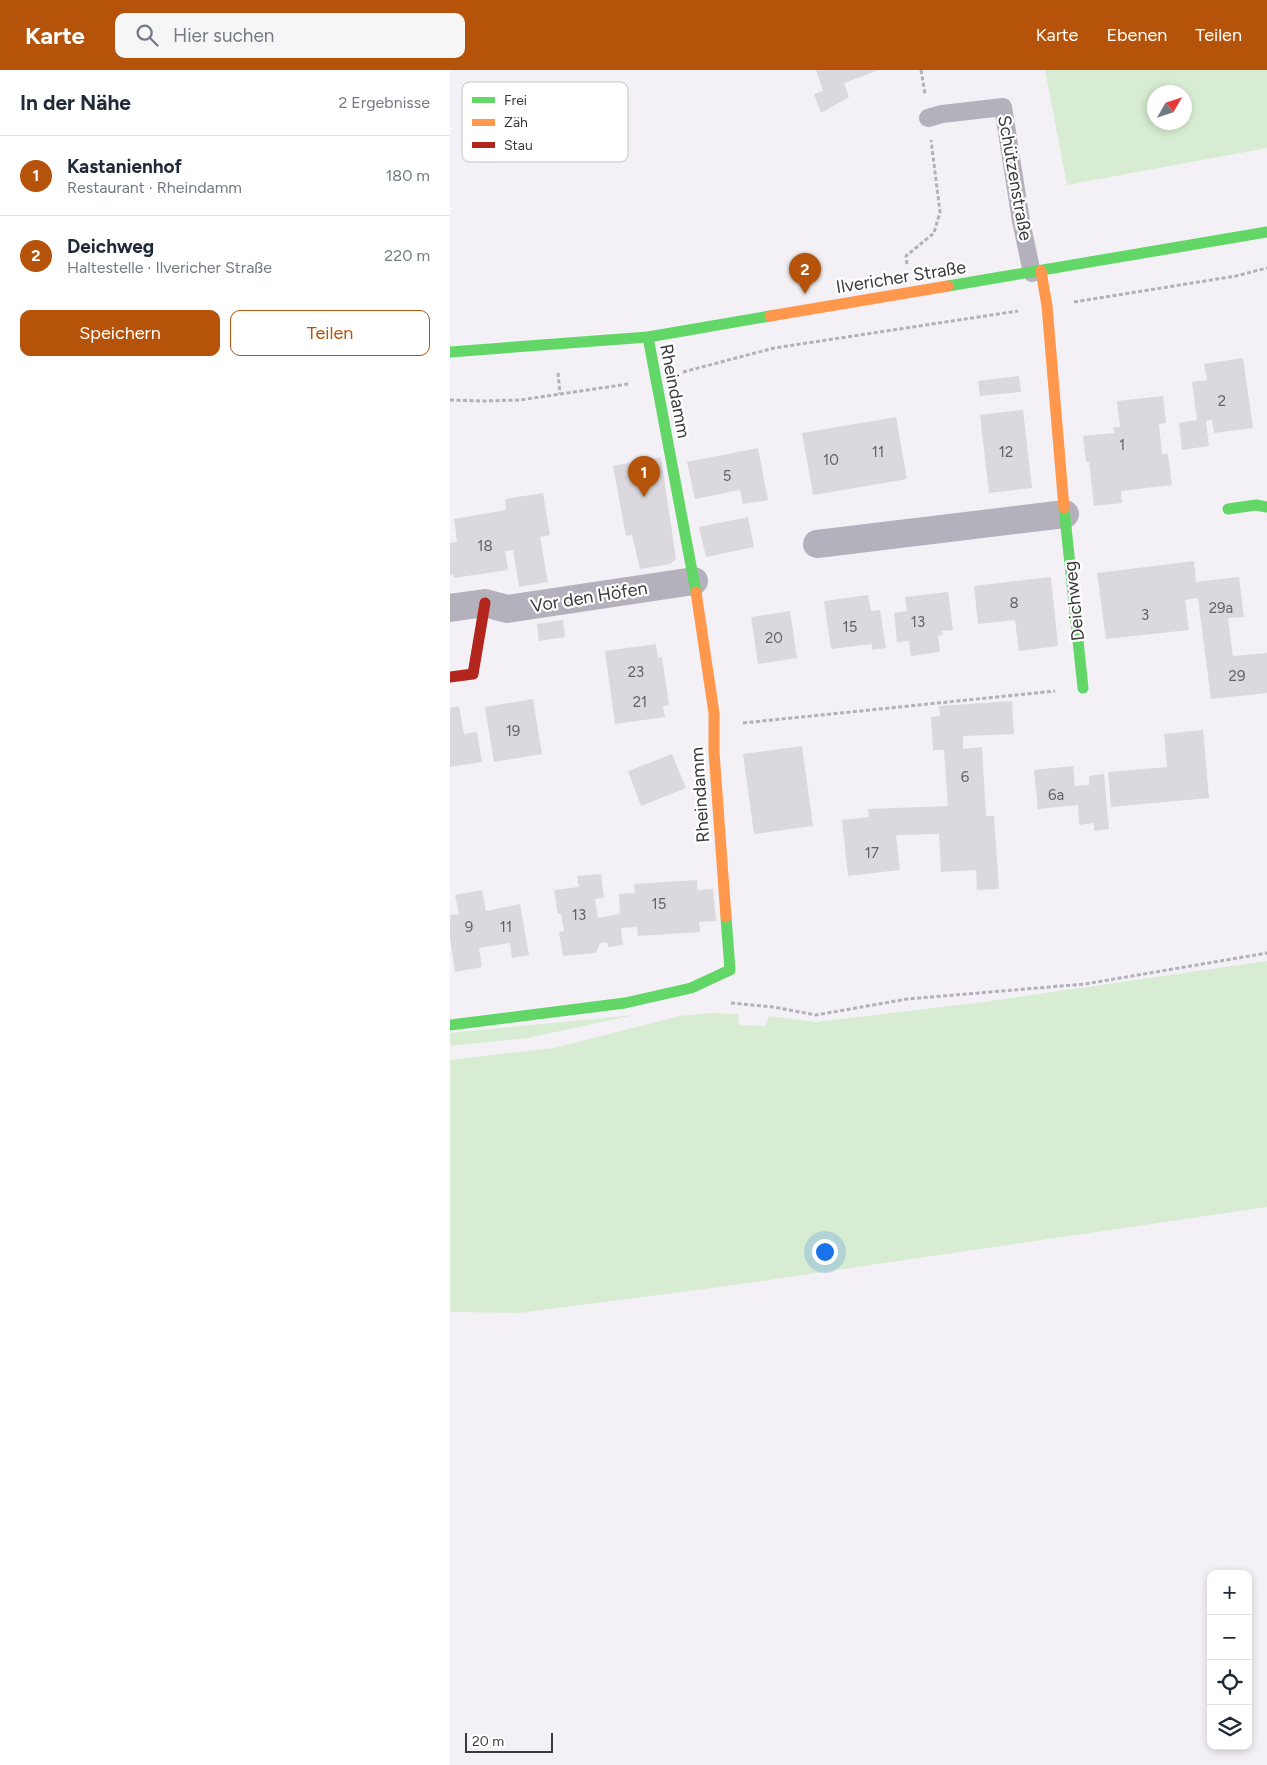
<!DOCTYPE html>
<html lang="de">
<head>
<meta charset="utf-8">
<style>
  :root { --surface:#fff; --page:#f6f6f7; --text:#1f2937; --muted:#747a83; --line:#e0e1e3; --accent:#b45309 }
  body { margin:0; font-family:Figtree,sans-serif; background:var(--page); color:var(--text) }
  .controls { position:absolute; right:15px; bottom:15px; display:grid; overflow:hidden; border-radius:10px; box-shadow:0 2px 8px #0003 }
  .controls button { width:45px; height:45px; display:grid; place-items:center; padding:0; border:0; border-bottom:1px solid var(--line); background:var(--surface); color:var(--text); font:25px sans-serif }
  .compass { position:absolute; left:697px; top:15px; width:45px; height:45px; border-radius:50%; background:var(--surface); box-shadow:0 2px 8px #0003; rotate:51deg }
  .scale { position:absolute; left:15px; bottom:12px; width:88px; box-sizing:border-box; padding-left:5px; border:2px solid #3a393c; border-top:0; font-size:14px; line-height:18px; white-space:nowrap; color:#3a393c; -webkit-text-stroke:4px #fff; paint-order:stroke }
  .you { position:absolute; left:374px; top:1181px; width:18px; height:18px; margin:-12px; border:4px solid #fff; border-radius:50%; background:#1a73e8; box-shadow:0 0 0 8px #1a73e833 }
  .badge { display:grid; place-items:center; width:32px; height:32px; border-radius:50%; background:var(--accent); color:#fff; font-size:16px; font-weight:700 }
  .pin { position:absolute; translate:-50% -41px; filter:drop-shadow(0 1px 2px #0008) }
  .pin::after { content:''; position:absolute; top:26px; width:18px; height:15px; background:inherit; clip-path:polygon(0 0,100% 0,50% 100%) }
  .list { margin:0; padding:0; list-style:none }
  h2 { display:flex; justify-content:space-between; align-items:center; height:65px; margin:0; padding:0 20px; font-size:21px }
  h2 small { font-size:16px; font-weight:400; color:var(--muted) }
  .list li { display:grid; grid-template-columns:32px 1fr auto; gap:15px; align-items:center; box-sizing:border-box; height:80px; padding:0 20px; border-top:1px solid var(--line) }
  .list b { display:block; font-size:19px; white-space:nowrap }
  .list p { margin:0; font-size:16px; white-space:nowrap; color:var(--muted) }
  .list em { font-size:16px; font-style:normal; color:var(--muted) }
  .actions { display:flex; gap:10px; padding:15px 20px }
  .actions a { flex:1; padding:11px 0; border:1px solid var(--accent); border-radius:10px; text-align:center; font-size:18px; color:var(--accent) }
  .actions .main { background:var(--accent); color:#fff }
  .icon { flex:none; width:28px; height:28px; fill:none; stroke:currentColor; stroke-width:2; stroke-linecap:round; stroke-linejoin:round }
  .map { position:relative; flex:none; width:817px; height:1695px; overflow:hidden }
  header { display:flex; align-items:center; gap:30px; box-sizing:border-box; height:70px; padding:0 25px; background:var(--accent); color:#fff }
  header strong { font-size:24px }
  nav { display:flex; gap:28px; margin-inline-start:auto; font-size:18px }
  .search { width:350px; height:45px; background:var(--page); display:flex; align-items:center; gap:12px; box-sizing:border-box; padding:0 18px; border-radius:10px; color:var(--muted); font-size:19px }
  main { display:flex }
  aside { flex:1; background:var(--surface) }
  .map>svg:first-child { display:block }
  .green { fill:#d7ecd2; fill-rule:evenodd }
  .building { fill:#dbd9dd }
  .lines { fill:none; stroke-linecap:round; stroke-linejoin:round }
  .path { stroke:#b3b0b9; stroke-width:3; stroke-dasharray:4 2.5; stroke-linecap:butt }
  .lane { stroke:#b5b1bc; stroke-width:18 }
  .street { stroke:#b5b1bc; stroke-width:28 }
  .fast { stroke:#63d668; stroke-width:11 }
  .slow { stroke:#ff974d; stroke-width:11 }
  .jam { stroke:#b3261e; stroke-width:11 }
  .labels { text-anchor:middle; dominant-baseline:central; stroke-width:4.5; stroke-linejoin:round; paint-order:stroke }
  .number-label { font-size:15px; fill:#636265 }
  .street-label { font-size:18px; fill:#3a393c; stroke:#fff }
  .key { fill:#fff; stroke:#c4c4c4; stroke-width:1 }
  .key-label { font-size:14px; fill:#3a393c }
</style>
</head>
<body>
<header>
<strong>Karte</strong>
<div class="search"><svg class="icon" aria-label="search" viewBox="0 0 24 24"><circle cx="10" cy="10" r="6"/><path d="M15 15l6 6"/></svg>Hier suchen</div>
<nav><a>Karte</a><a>Ebenen</a><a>Teilen</a></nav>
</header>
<main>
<aside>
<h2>In der Nähe<small>2 Ergebnisse</small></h2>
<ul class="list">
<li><span class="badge">1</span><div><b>Kastanienhof</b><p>Restaurant · Rheindamm</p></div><em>180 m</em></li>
<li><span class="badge">2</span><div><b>Deichweg</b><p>Haltestelle · Ilvericher Straße</p></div><em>220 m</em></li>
</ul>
<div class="actions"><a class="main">Speichern</a><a>Teilen</a></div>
</aside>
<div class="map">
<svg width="817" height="1695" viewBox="0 0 817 1695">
  <rect width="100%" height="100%" fill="#f3f1f6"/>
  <!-- green -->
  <g class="green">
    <path d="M595 0H817V78L617 115ZM704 22H734V52H704Z"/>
    <polygon points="817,891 817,1137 277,1216 69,1243 0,1242 0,990 104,978 230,946 262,943 288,944 289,955 316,956 319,946 366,952 534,932"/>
    <polygon points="184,945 78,968 0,976 0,963"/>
  </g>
  <!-- building -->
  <g class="building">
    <polygon points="366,0 429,0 394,13 399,27 371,43 364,24 373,21"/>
    <polygon points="793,288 803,358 764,363 762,350 756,351 759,376 732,380 729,353 747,350 742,312 757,310 754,294"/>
    <polygon points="569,306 571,322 530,326 528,311"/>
    <polygon points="713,326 716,353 709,354 712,384 718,384 722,415 671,421 672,433 644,436 639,392 636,392 633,366 664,363 663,357 670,357 667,331"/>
    <polygon points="573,340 582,418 539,423 530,345"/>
    <polygon points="446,347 457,409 363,425 352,363"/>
    <polygon points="308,378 318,430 293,434 290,420 245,429 237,392"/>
    <polygon points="211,387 226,489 220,494 190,499 182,465 176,466 163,396"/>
    <polygon points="93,423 100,465 90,467 98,512 69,517 63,480 55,481 58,500 4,508 3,504 0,505 0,473 7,472 4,449 56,440 55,429"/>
    <polygon points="298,447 304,477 256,487 249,457"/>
    <polygon points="744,491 746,512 789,507 794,547 778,548 783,586 817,583 817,623 761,629 748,528 735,530 739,560 656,569 647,503"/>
    <polygon points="601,507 608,576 569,581 565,550 528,554 524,516"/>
    <polygon points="498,522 503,560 492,561 493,565 488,566 490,582 461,586 459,571 447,572 444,543 457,541 455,527"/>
    <polygon points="418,525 421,541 430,540 436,578 422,580 422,574 381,579 374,531"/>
    <polygon points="340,541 347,588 308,594 301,547"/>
    <polygon points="113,550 115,567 89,571 87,554"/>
    <polygon points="206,574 208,588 212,587 219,635 213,636 215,647 165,654 155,581"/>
    <polygon points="83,629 92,684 44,692 35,637"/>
    <polygon points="562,631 564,664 513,666 513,679 532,677 536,746 544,746 549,819 527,820 526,800 491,802 489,764 446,765 450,800 398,806 392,750 419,747 418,739 498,736 494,680 483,680 481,647 490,646 489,636"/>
    <polygon points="9,636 14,664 27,662 32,692 0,697 0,638"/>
    <polygon points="753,660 759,728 661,737 658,702 717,697 714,664"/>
    <polygon points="352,676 363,756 304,764 293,684"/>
    <polygon points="222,684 236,718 191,736 178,701"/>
    <polygon points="623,696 625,716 639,715 639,706 654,704 659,759 644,761 644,753 629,755 628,735 588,739 584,700"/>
    <polygon points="151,804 154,828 145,829 148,848 170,844 169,824 185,823 184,814 247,810 247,820 263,819 266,851 249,852 250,862 188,866 187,857 171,858 173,875 158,877 157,872 150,873 146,883 113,886 109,862 114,861 111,844 108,844 104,820 129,817 127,806"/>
    <polygon points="32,820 36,841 70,834 79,885 62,888 60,873 29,878 32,897 5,902 0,868 0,845 9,844 5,825"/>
  </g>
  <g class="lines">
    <!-- path -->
    <g class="path">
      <polyline points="471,0 475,24"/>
      <polyline points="457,194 456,186 484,163 490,142 481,70"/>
      <polyline points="624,232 786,206 817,198"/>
      <polyline points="233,302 324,278 568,241"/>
      <polyline points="108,303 110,324"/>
      <polyline points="0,330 32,331 70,330 178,314"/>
      <polyline points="293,653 605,621"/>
      <polyline points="281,933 323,937 366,945 457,929 635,914 817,883"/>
    </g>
    <!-- lane -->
    <polyline class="lane" points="478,48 492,44 553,37 571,151 582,203"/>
    <!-- street -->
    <g class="street">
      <polyline points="367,474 615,444"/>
      <polyline points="0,538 35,533 57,539 244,511"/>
    </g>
    <!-- fast -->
    <g class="fast">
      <polyline points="498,216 817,162"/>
      <polyline points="198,267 246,522"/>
      <polyline points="0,282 198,267 320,246"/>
      <polyline points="614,438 633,618"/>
      <polyline points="778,439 806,435 817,437"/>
      <polyline points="0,955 175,933 241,918 280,900 276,847"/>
    </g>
    <!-- slow -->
    <g class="slow">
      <polyline points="591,201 597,236 614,438"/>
      <polyline points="320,246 498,216"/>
      <polyline points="246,522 264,643 264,682 276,847"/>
    </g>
    <!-- jam -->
    <polyline class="jam" points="0,607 23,604 35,533"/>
  </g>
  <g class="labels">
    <!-- number labels -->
    <g class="number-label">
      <text x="772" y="331">2</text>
      <text x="672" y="375">1</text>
      <text x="428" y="382">11</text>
      <text x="556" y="382">12</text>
      <text x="381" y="390">10</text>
      <text x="277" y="406">5</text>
      <text x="35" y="476">18</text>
      <text x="564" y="533">8</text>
      <text x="771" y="538">29a</text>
      <text x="695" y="545">3</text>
      <text x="468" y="552">13</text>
      <text x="400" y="557">15</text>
      <text x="324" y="568">20</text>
      <text x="186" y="602">23</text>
      <text x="787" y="606">29</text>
      <text x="190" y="632">21</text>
      <text x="63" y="661">19</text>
      <text x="515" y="707">6</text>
      <text x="606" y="725">6a</text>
      <text x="422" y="783">17</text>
      <text x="209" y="834">15</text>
      <text x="129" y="845">13</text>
      <text x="19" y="857">9</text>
      <text x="56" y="857">11</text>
    </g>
    <!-- street labels -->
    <g class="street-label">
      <text transform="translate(565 108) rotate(80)">Schützenstraße</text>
      <text transform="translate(451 207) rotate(-9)">Ilvericher Straße</text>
      <text transform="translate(225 321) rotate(79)">Rheindamm</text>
      <text transform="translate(139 527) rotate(-9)">Vor den Höfen</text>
      <text transform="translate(624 531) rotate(-96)">Deichweg</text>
      <text transform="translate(250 725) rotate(-94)">Rheindamm</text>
    </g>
  </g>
  <!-- legend -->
  <rect x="12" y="12" width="166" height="80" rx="8" class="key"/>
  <rect x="22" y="27" width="23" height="6" fill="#63d668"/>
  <rect x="22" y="49" width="23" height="7" fill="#ff974d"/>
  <rect x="22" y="72" width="23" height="6" fill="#b3261e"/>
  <g class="key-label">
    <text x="54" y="35">Frei</text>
    <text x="54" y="57">Zäh</text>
    <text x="54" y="80">Stau</text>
  </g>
</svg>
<div class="controls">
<button>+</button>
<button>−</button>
<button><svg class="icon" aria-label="locate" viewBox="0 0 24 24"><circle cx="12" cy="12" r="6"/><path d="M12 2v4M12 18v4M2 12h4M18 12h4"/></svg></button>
<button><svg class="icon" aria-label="layers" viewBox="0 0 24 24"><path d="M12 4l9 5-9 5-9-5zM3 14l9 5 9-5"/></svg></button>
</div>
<svg class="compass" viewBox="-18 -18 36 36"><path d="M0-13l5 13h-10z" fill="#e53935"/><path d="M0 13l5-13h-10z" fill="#747a83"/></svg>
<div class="scale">20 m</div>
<div class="you"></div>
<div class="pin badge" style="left:194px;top:427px">1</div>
<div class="pin badge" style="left:355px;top:224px">2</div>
</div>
</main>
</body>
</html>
